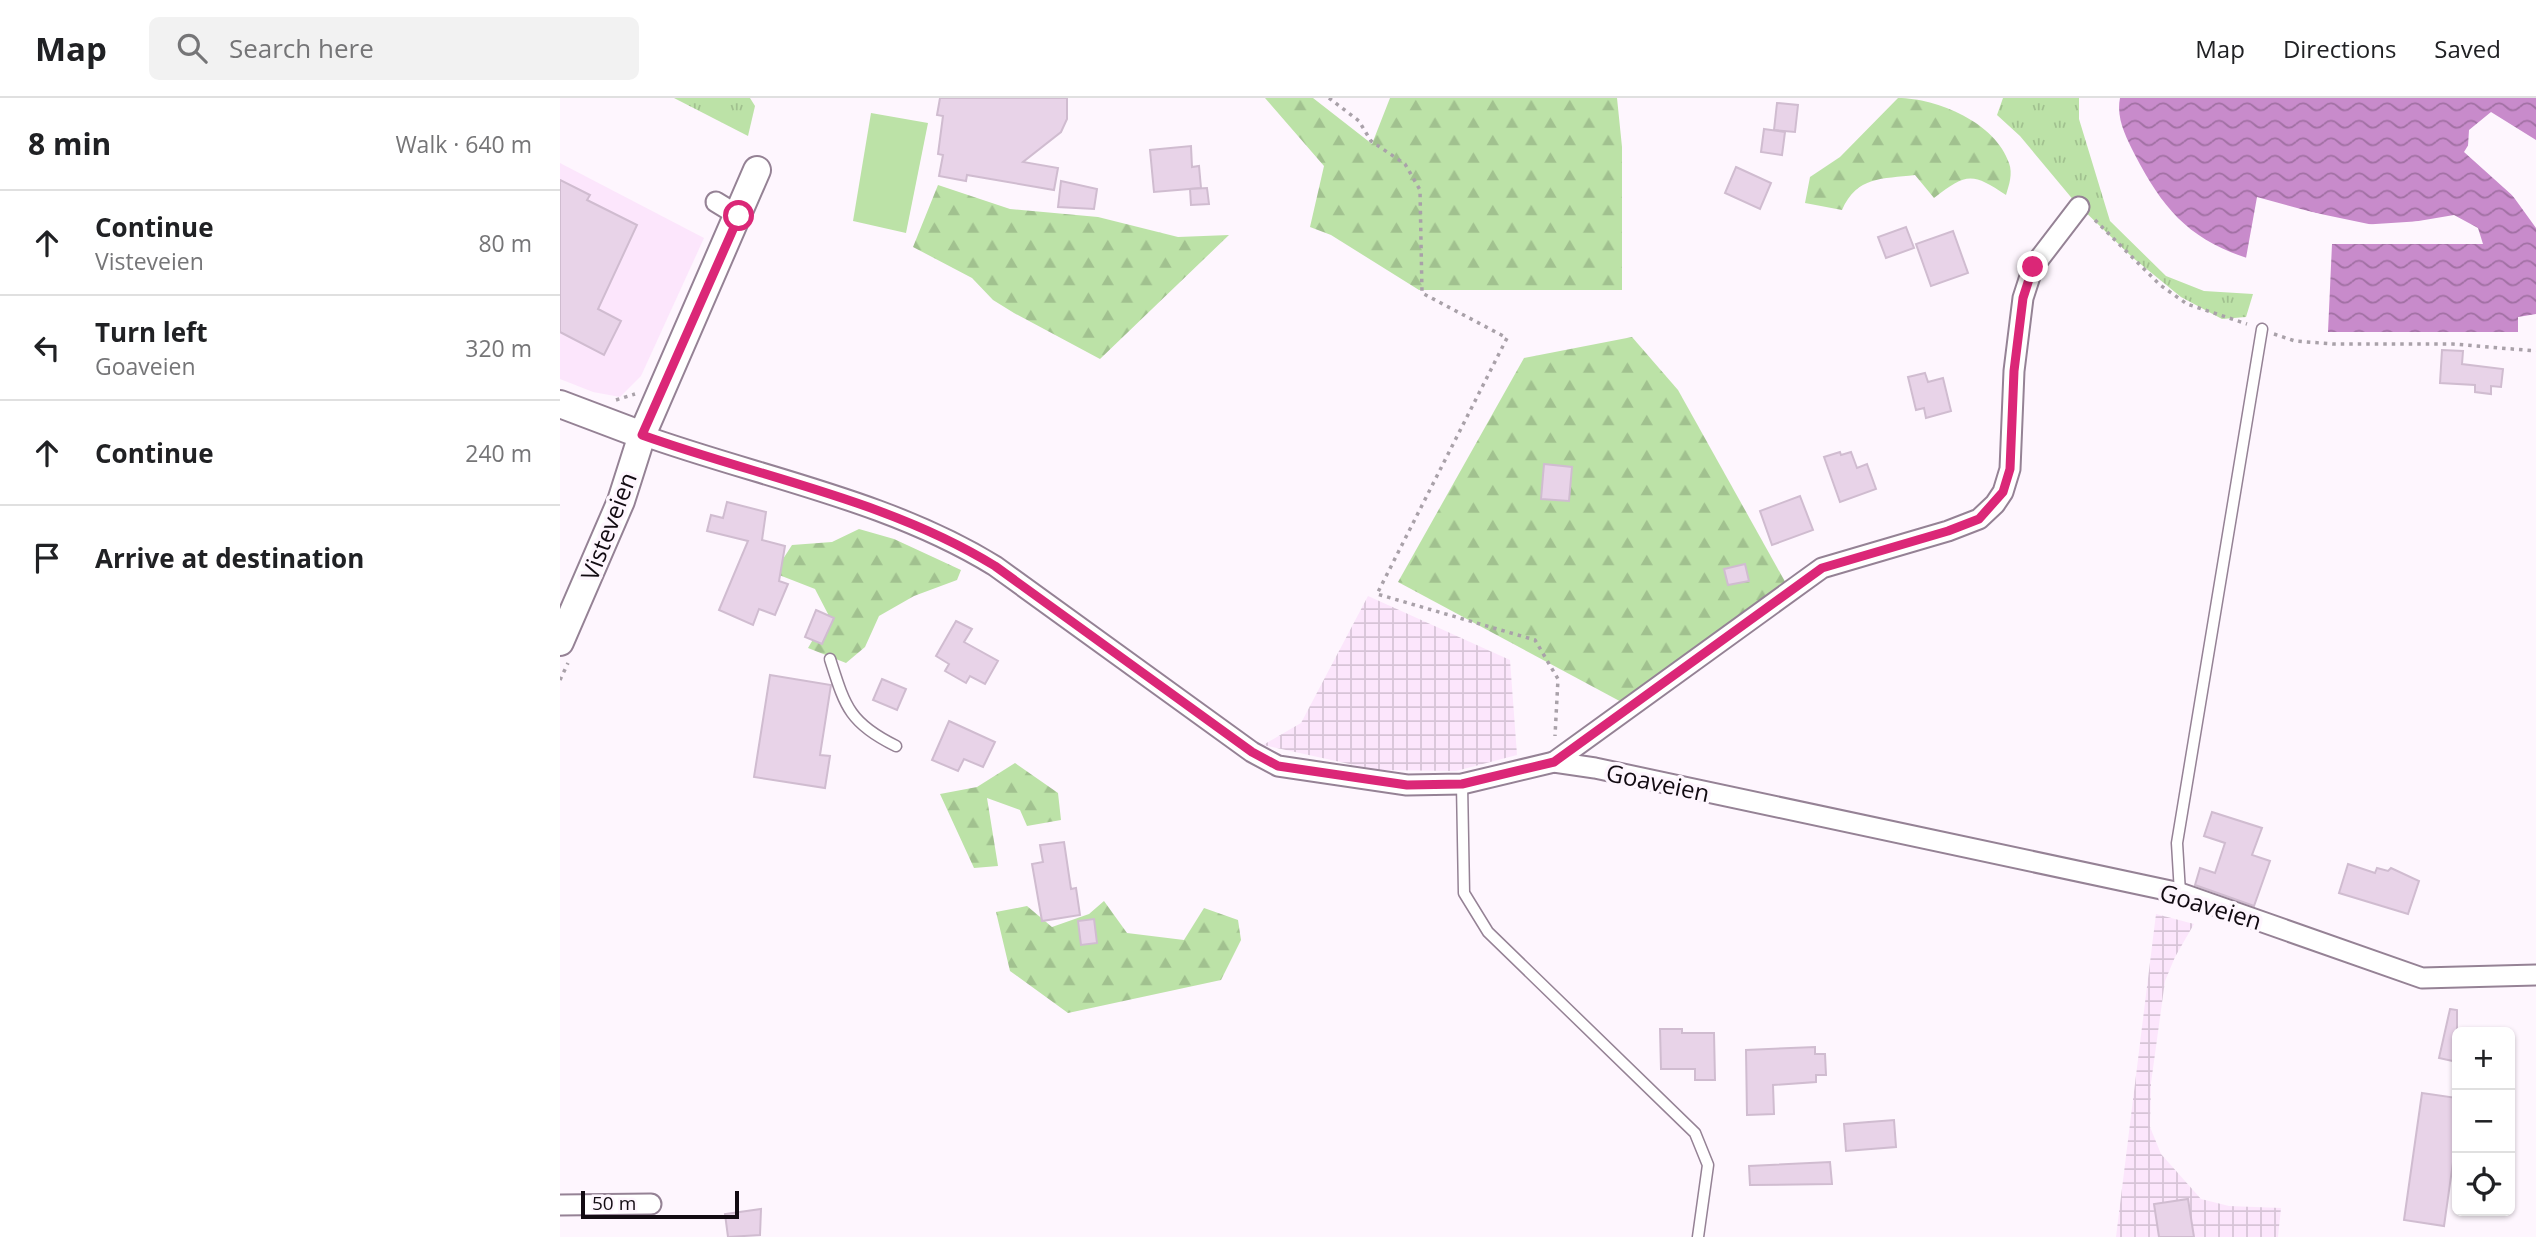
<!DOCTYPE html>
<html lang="en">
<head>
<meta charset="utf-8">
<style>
  :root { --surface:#fff; --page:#f2f2f2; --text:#202124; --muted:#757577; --line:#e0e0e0 }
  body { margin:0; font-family:"Open Sans",sans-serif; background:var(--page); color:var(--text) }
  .controls { position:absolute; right:21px; bottom:21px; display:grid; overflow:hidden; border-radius:10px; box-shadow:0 2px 5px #0004 }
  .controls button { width:63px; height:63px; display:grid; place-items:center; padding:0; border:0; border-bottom:2px solid var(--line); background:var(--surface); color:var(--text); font:35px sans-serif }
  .scale { position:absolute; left:21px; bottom:18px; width:158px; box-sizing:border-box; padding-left:7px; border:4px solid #120b12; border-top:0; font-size:19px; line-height:24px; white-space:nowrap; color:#120b12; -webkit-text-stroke:5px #fef6fe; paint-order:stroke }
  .stop { position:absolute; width:21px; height:21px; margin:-16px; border:5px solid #db2777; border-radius:50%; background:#fff }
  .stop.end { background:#db2777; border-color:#fff; box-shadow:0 2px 7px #0008 }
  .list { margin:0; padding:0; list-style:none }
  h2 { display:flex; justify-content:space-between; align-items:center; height:91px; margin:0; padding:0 28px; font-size:30px }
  h2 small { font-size:23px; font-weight:400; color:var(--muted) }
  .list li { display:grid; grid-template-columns:46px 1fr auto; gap:21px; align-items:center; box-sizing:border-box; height:105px; padding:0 28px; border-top:2px solid var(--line) }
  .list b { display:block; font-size:26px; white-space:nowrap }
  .list p { margin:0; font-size:23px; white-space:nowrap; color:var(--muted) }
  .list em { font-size:23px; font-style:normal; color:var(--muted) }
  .icon { flex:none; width:38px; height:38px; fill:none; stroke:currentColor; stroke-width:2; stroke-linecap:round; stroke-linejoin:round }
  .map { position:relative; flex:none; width:1976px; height:1139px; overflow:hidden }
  header { display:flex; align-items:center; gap:42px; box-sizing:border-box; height:98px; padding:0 35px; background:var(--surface); border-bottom:2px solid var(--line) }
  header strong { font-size:33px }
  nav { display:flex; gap:38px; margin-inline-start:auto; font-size:24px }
  .search { width:490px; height:63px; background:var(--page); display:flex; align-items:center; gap:18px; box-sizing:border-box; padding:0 24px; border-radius:10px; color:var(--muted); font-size:26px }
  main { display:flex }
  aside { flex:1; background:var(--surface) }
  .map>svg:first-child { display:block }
  .built { fill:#fce6fc }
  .industrial { fill:url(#industrial-grid) }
  .grass { fill:url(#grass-tufts) }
  .forest { fill:url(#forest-firs) }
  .pitch { fill:#bce2a7 }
  .water { fill:url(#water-waves) }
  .pier { fill:#fef6fe }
  .building { fill:#e8d3e8; stroke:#d0bcd0; stroke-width:2 }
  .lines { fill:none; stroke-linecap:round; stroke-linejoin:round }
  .lane-casing { stroke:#958295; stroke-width:13 }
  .street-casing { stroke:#958295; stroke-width:23 }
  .secondary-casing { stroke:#958295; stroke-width:30 }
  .path { stroke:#a9a1a9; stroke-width:3.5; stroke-dasharray:3.5 5; stroke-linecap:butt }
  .lane { stroke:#fff; stroke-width:10 }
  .street { stroke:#fff; stroke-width:19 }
  .secondary { stroke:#fff; stroke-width:26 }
  .route { stroke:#db2777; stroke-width:9 }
  .labels { text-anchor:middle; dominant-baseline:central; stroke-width:7; stroke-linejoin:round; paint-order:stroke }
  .street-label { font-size:24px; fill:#120b12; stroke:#fef6fe }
</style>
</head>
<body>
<header>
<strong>Map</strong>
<div class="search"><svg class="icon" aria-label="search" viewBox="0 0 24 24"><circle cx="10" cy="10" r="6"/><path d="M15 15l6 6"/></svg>Search here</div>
<nav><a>Map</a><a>Directions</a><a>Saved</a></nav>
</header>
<main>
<aside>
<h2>8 min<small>Walk · 640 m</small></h2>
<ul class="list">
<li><svg class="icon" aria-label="ahead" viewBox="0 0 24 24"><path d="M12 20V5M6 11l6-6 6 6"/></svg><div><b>Continue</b><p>Visteveien</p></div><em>80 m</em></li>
<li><svg class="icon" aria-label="left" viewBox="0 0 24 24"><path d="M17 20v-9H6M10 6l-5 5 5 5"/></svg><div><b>Turn left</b><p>Goaveien</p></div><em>320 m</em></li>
<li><svg class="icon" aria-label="ahead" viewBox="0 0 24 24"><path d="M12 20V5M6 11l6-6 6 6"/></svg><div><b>Continue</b></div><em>240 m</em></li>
<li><svg class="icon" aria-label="arrive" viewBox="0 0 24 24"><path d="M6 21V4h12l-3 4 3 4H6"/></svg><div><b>Arrive at destination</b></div></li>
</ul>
</aside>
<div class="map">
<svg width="1976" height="1139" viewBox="0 0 1976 1139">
  <defs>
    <pattern id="industrial-grid" width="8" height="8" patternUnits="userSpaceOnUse" patternTransform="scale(1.75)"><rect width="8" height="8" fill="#fce6fc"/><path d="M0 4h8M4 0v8" fill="none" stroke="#d7c4d7"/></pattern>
    <pattern id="grass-tufts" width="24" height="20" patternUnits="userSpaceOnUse" patternTransform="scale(1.75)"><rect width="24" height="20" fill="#bce2a7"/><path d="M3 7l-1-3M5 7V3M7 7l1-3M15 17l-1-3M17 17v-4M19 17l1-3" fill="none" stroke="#a1c18f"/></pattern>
    <pattern id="forest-firs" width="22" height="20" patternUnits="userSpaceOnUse" patternTransform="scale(1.75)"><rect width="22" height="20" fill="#bce2a7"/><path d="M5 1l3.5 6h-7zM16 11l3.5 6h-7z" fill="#a1c18f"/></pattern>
    <pattern id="water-waves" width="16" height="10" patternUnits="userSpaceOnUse" patternTransform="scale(1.75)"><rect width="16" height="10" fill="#c88bcb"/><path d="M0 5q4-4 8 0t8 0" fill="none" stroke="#a170a3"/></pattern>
  </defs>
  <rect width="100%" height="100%" fill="#fef6fe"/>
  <!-- built -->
  <polygon class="built" points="0,65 144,140 81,278 60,299 33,294 0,281"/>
  <!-- industrial -->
  <g class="industrial">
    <polygon points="808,498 950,562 957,657 896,673 817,672 703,647 741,625"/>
    <polygon points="1596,816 1634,826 1615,859 1605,883 1591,985 1590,1029 1601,1056 1641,1101 1669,1108 1721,1110 1718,1139 1556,1139"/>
  </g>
  <!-- grass -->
  <g class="grass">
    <polygon points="114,0 190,0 195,8 188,38"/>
    <polygon points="1443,0 1519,0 1519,21 1550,123 1606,178 1644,193 1693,196 1686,219 1662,221 1621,199 1572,159 1515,104 1460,38 1437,17"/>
  </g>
  <!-- forest -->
  <g class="forest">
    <polygon points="705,0 753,0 812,46 830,0 1057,0 1062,49 1062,192 859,192 771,137 750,129 764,68"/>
    <path d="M1338 0C1377 0 1436 25 1449 65 1453 76 1449 87 1446 97 1412 74 1406 75 1374 100L1355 77C1322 81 1297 78 1282 112L1245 105 1250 79 1280 59Z"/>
    <polygon points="378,87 450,111 538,119 618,139 669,137 540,261 454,215 433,202 412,180 353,149"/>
    <polygon points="1072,239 1118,292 1228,489 1067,607 838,484 964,260"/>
    <polygon points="299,431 334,441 401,472 397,482 354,498 319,518 305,549 286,565 248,550 268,516 255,491 214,475 232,447 272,444"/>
    <polygon points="455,665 498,695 501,722 467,728 460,712 427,700 438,768 414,770 380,696 417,689"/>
    <polygon points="544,803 567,835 624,842 644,810 678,822 681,842 661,882 508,915 450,873 436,814 467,808 492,829 529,816"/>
  </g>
  <!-- pitch -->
  <polygon class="pitch" points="311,15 368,25 346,135 293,123"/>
  <!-- water -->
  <path class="water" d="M1560 0H1976V42L1931 14 1909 32 1908 48 1950 94 1976 130V216L1958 219V234H1768L1772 146H1923L1918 130 1894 117 1823 129 1713 106 1693 162C1631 143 1604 113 1575 57 1566 39 1556 21 1560 0Z"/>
  <!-- pier -->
  <g class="pier">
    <polygon points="1912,41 1912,47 1963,107 1904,54"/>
    <polygon points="1697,99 1800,127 1893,121 1822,133 1715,110 1709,121 1705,160 1692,165 1686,160"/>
  </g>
  <!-- building -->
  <g class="building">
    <polygon points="380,0 507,0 507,21 501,34 463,64 498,70 494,92 407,77 406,83 379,78 383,57 378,56 383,18 377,17"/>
    <polygon points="1217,5 1238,7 1235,34 1214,32"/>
    <polygon points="1204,31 1225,34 1222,57 1201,54"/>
    <polygon points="631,48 632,69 639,68 641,90 594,94 590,52"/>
    <polygon points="1176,69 1211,85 1200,111 1165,95"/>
    <polygon points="0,82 30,97 27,102 77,127 38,211 61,223 44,257 0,234"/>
    <polygon points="501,83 537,91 534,111 498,109"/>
    <polygon points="647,90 649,106 631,107 630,91"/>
    <polygon points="1346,129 1354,150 1326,160 1318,139"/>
    <polygon points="1393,133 1408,175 1371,188 1356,146"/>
    <polygon points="1882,252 1903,253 1902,266 1943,271 1941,289 1931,288 1931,296 1915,294 1915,287 1880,285"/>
    <polygon points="1365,275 1368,284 1383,280 1391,313 1366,320 1364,310 1356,312 1348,279"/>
    <polygon points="1280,354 1281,357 1291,354 1297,370 1307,366 1316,391 1280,404 1264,359"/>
    <polygon points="984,366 1012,369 1009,403 981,401"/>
    <polygon points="1240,398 1253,432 1212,447 1200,413"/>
    <polygon points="167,404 206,414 202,442 225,448 219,483 228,486 215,517 199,511 193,527 159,512 188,443 147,433 151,417 163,420"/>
    <polygon points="1185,466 1189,483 1168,487 1164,471"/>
    <polygon points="256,512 274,520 262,546 245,539"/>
    <polygon points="396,523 412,531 404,544 438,563 425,586 410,578 406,585 385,573 389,566 376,558"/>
    <polygon points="210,577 271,587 260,657 270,658 265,690 194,679"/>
    <polygon points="322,581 346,591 337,612 313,602"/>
    <polygon points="389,623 435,644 423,669 404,661 398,673 372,662"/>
    <polygon points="1652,714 1702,730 1692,757 1710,763 1694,808 1635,787 1640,770 1655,775 1665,745 1644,738"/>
    <polygon points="504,744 511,791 516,790 520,817 482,823 472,766 483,764 480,747"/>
    <polygon points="1788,766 1815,775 1817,770 1828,773 1831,770 1859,783 1848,816 1779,795"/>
    <polygon points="534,821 537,845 521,847 518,823"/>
    <polygon points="1890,911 1897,912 1897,964 1879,960"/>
    <polygon points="1100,931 1122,931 1122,935 1154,935 1155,982 1135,982 1135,971 1101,971"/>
    <polygon points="1255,949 1255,956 1265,956 1266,977 1256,977 1256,984 1213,987 1214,1016 1187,1017 1186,952"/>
    <polygon points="1862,995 1897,1000 1897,1036 1884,1128 1844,1122"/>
    <polygon points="1334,1022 1336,1049 1286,1053 1284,1026"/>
    <polygon points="1270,1064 1272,1086 1190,1087 1189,1068"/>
    <polygon points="1628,1101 1634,1139 1599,1139 1594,1106"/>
    <polygon points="201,1111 200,1137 168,1139 165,1116"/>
  </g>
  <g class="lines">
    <defs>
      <g id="lane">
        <path d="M270 561C285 608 289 625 336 648"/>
        <polyline points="902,686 904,795 928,834 1135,1035 1148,1067 1138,1139"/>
        <polyline points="1620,795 1617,745 1702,231"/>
      </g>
      <g id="street">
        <polyline points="156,104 179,118"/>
        <path d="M82 337C199 379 328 402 435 468L692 654 718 668 847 687 902 686 994 664 1035 670 1620 795 1862 880 1976 877"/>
        <polyline points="994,664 1262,470 1388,433 1419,421 1435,406 1443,394 1450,371 1454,273 1463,200 1473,169 1519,109"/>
        <polyline points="0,1107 91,1106"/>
      </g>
      <g id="secondary">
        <polyline points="0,306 82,337"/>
        <polyline points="0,544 61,403 82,337 197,72"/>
      </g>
    </defs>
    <!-- lane casing -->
    <use href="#lane" class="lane-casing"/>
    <!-- street casing -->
    <use href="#street" class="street-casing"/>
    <!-- secondary casing -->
    <use href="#secondary" class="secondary-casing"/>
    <!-- path -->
    <g class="path">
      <polyline points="769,0 799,23 811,43 845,66 860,92 862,195 947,240 817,496 975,542 998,581 995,638"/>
      <polyline points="1535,122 1600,187 1627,206 1687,226"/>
      <polyline points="1714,236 1735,243 1773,246 1893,246 1976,253"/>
      <polyline points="56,302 75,296"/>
      <polyline points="0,582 8,565"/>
    </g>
    <!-- lane -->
    <use href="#lane" class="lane"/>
    <!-- street -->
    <use href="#street" class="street"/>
    <!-- secondary -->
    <use href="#secondary" class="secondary"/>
  </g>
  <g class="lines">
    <!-- route -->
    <path class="route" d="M179 118 82 337C199 379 328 402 435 468L692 654 718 668 847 687 902 686 994 664 1262 470 1388 433 1419 421 1443 394 1450 371 1454 273 1463 200 1473 169"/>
  </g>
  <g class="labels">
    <!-- street labels -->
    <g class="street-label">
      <text transform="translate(48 428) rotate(-69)">Visteveien</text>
      <text transform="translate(1098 684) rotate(12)">Goaveien</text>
      <text transform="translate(1651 808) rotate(17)">Goaveien</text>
    </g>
  </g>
</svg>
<div class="controls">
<button>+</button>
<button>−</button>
<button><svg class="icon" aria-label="locate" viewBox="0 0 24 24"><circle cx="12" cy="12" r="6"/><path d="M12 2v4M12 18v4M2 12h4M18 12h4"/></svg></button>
</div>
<div class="scale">50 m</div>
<div class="stop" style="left:179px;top:118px"></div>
<div class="stop end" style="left:1473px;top:169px"></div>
</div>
</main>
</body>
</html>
